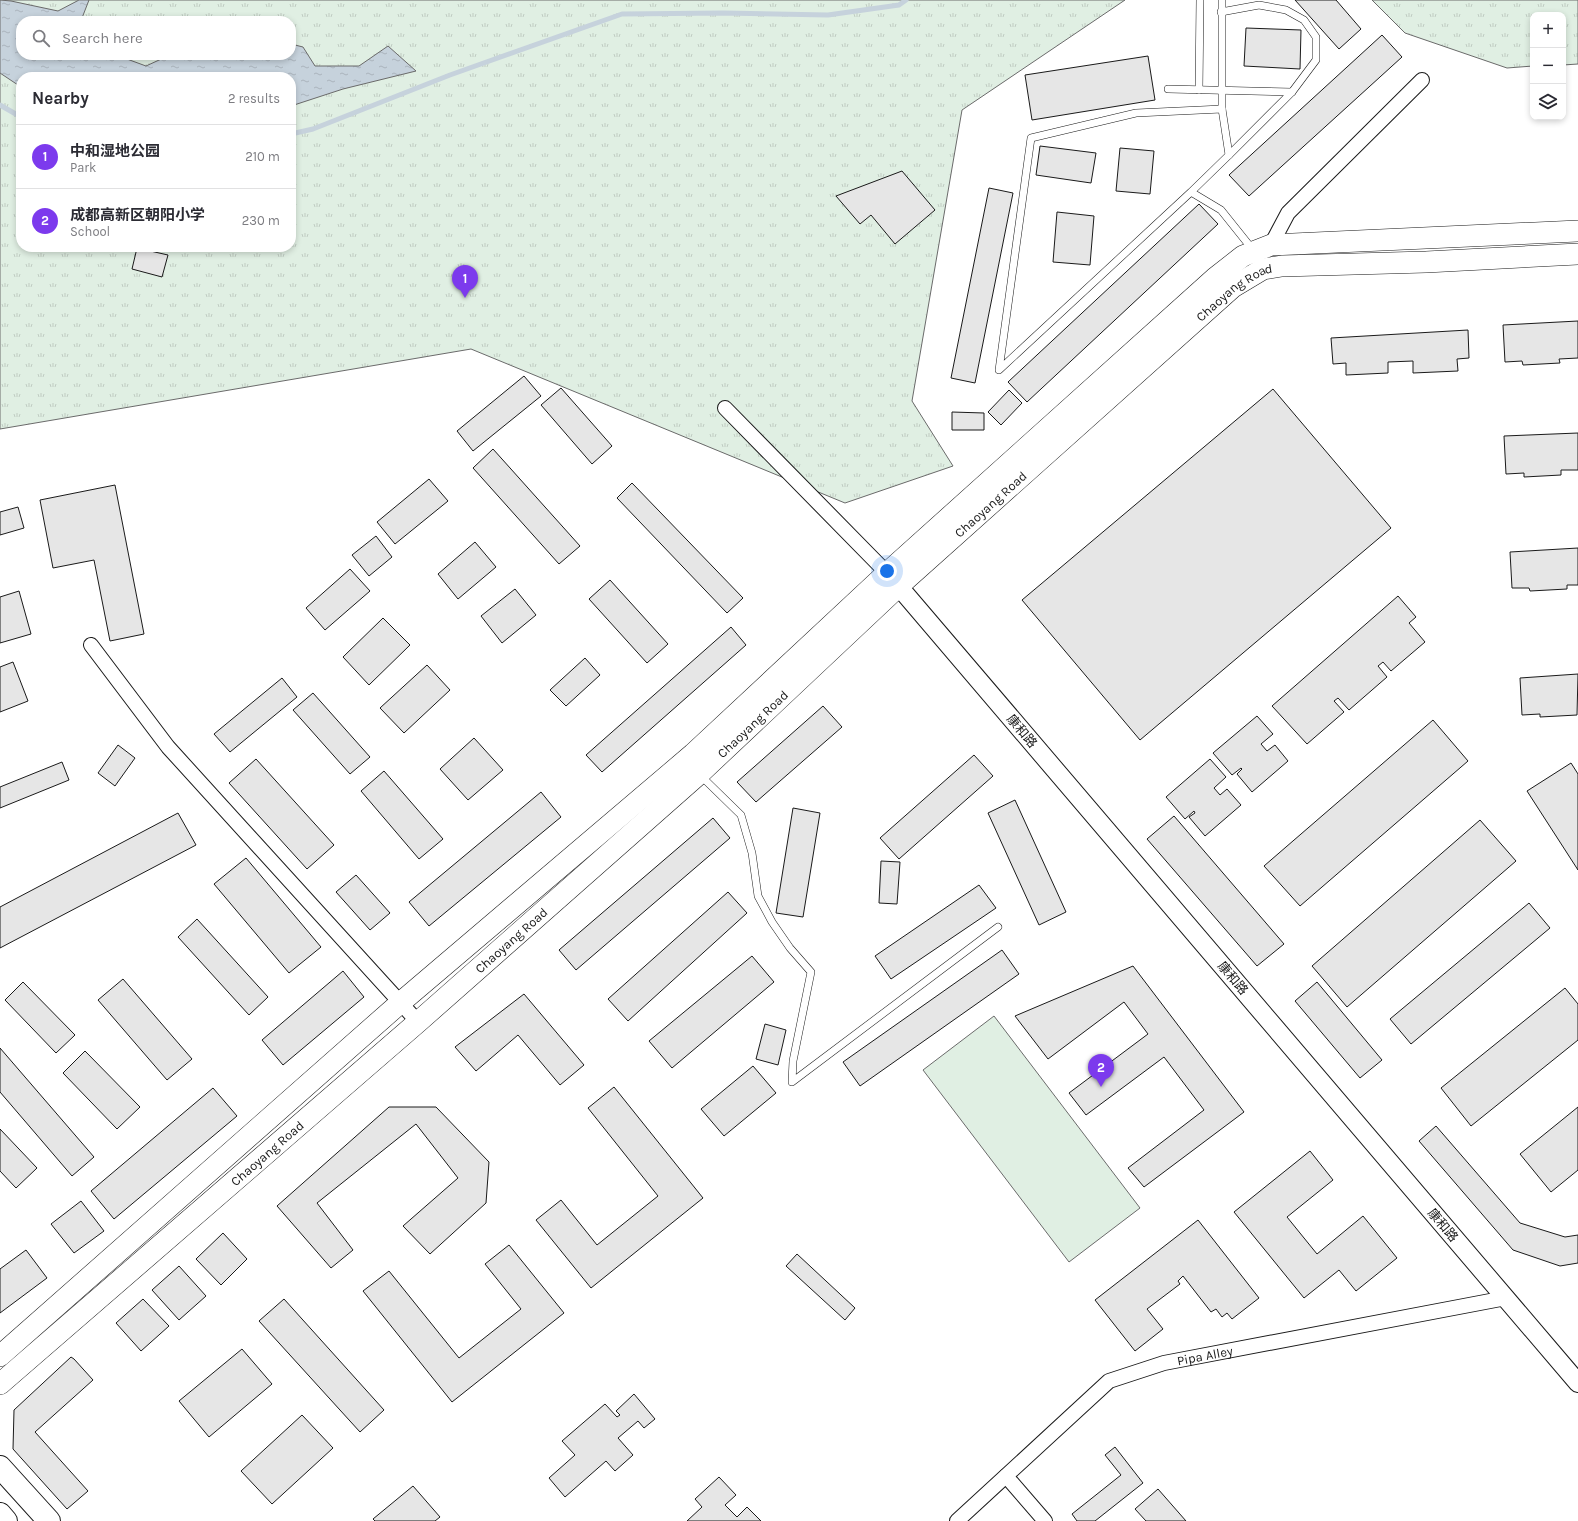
<!DOCTYPE html>
<html lang="en">
<head>
<meta charset="utf-8">
<style>
  :root { --surface:#fff; --page:#f2f2f3; --text:#2b2b33; --muted:#7c7c81; --line:#e1e1e2; --accent:#7c3aed }
  body { margin:0; font-family:Karla,"Noto Sans SC",sans-serif; background:var(--page); color:var(--text) }
  .controls { position:absolute; right:12px; top:12px; display:grid; overflow:hidden; border-radius:8px; box-shadow:0 2px 6px #0003 }
  .controls button { width:36px; height:36px; display:grid; place-items:center; padding:0; border:0; border-bottom:1px solid var(--line); background:var(--surface); color:var(--text); font:20px sans-serif }
  .you { position:absolute; left:887px; top:571px; width:14px; height:14px; margin:-10px; border:3px solid #fff; border-radius:50%; background:#1a73e8; box-shadow:0 0 0 6px #1a73e833 }
  .badge { display:grid; place-items:center; width:26px; height:26px; border-radius:50%; background:var(--accent); color:#fff; font-size:13px; font-weight:700 }
  .pin { position:absolute; translate:-50% -33px; filter:drop-shadow(0 1px 2px #0008) }
  .pin::after { content:''; position:absolute; top:21px; width:14px; height:12px; background:inherit; clip-path:polygon(0 0,100% 0,50% 100%) }
  .list { margin:0; padding:0; list-style:none }
  h2 { display:flex; justify-content:space-between; align-items:center; height:52px; margin:0; padding:0 16px; font-size:17px }
  h2 small { font-size:13px; font-weight:400; color:var(--muted) }
  .list li { display:grid; grid-template-columns:26px 1fr auto; gap:12px; align-items:center; box-sizing:border-box; height:64px; padding:0 16px; border-top:1px solid var(--line) }
  .list b { display:block; font-size:15px; white-space:nowrap }
  .list p { margin:0; font-size:13px; white-space:nowrap; color:var(--muted) }
  .list em { font-size:13px; font-style:normal; color:var(--muted) }
  .icon { flex:none; width:22px; height:22px; fill:none; stroke:currentColor; stroke-width:2; stroke-linecap:round; stroke-linejoin:round }
  .map { position:relative; flex:none; width:1578px; height:1521px; overflow:hidden }
  .search { position:absolute; background:var(--surface); box-shadow:0 2px 6px #0003; left:16px; top:16px; width:280px; height:44px; display:flex; align-items:center; gap:10px; box-sizing:border-box; padding:0 14px; border-radius:16px; color:var(--muted); font-size:15px }
  .panel { position:absolute; background:var(--surface); box-shadow:0 2px 6px #0003; left:16px; top:72px; width:280px; height:180px; border-radius:16px }
  .map>svg:first-child { display:block }
  .grass { fill:#e0efe3; stroke:#6a6a6a }
  .park { fill:url(#park-tufts); stroke:#6a6a6a; fill-rule:evenodd }
  .water { fill:url(#water-ripples); stroke:#6a6a6a }
  .lines { fill:none; stroke-linecap:round; stroke-linejoin:round }
  .stream { stroke:#c6d2dc; stroke-width:5 }
  .building { fill:#e6e6e6; stroke:#1a1a1a }
  .service-casing { stroke:#1a1a1a; stroke-width:8 }
  .minor-casing { stroke:#1a1a1a; stroke-width:16 }
  .tertiary-casing { stroke:#1a1a1a; stroke-width:20 }
  .secondary-casing { stroke:#1a1a1a; stroke-width:22 }
  .primary-casing { stroke:#1a1a1a; stroke-width:24 }
  .service { stroke:#fff; stroke-width:7 }
  .minor { stroke:#fff; stroke-width:14 }
  .tertiary { stroke:#fff; stroke-width:18 }
  .secondary { stroke:#fff; stroke-width:21 }
  .primary { stroke:#fff; stroke-width:22 }
  .labels { text-anchor:middle; dominant-baseline:central; stroke-width:3; stroke-linejoin:round; paint-order:stroke }
  .street-label { font-size:13px; fill:#1a1a1a; stroke:#fff }
</style>
</head>
<body>
<div class="map">
<svg width="1578" height="1521" viewBox="0 0 1578 1521">
  <defs>
    <pattern id="park-tufts" width="24" height="20" patternUnits="userSpaceOnUse"><rect width="24" height="20" fill="#e0efe3"/><path d="M3 7l-1-3M5 7V3M7 7l1-3M15 17l-1-3M17 17v-4M19 17l1-3" fill="none" stroke="#c0ccc2"/></pattern>
    <pattern id="water-ripples" width="26" height="14" patternUnits="userSpaceOnUse"><rect width="26" height="14" fill="#c6d2dc"/><path d="M2 4q2-2 4 0t4 0M15 11q2-2 4 0t4 0" fill="none" stroke="#aab4bc"/></pattern>
  </defs>
  <rect width="100%" height="100%" fill="#fff"/>
  <!-- grass -->
  <polygon class="grass" points="994,1016 1140,1208 1069,1262 923,1070"/>
  <!-- park -->
  <g class="park">
    <path d="M0 0H1125L962 110 912 401 953 466 845 503 471 349 0 429ZM21 21H291V55H21ZM21 77H291V247H21Z"/>
    <polygon points="1372,0 1578,0 1578,64 1563,65 1563,15 1533,15 1533,66 1507,68 1405,33"/>
  </g>
  <!-- water -->
  <polygon class="water" points="0,0 11,1 58,11 79,0 89,0 82,18 84,21 21,21 21,55 116,55 146,66 170,55 291,55 291,44 303,47 315,66 359,66 388,46 416,71 343,89 291,106 291,77 21,77 21,87 0,73"/>
  <g class="lines">
    <!-- stream -->
    <g class="stream">
      <polyline points="0,105 21,117"/>
      <polyline points="291,134 313,129 450,75 622,14 723,13 828,15 899,5 906,0"/>
    </g>
  </g>
  <!-- building -->
  <g class="building">
    <polygon points="1295,0 1336,0 1361,29 1339,49"/>
    <polygon points="1246,28 1301,30 1300,69 1244,66"/>
    <polygon points="1382,35 1402,57 1249,196 1229,175"/>
    <polygon points="1148,56 1155,100 1032,120 1025,75"/>
    <polygon points="1040,146 1096,153 1091,183 1036,175"/>
    <polygon points="1120,148 1154,151 1150,194 1116,191"/>
    <polygon points="902,171 935,210 895,244 871,215 860,224 836,196"/>
    <polygon points="989,188 1013,193 975,383 951,378"/>
    <polygon points="1199,204 1218,224 1027,402 1008,382"/>
    <polygon points="1057,212 1094,216 1090,265 1053,262"/>
    <polygon points="137,248 168,255 162,277 132,269"/>
    <polygon points="1578,321 1578,358 1559,359 1560,363 1523,365 1522,361 1505,362 1503,325"/>
    <polygon points="1468,330 1469,358 1457,359 1458,371 1413,373 1413,361 1388,362 1388,373 1346,375 1346,363 1333,364 1331,338"/>
    <polygon points="524,376 541,396 473,451 457,431"/>
    <polygon points="561,388 612,446 592,464 541,405"/>
    <polygon points="1273,389 1391,528 1140,740 1022,600"/>
    <polygon points="1009,390 1022,403 1001,425 988,412"/>
    <polygon points="952,412 984,413 984,430 952,430"/>
    <polygon points="1578,433 1578,470 1561,470 1561,475 1524,477 1524,473 1506,474 1504,436"/>
    <polygon points="493,449 580,546 559,564 473,468"/>
    <polygon points="429,479 448,501 395,544 377,522"/>
    <polygon points="632,483 743,598 727,613 617,498"/>
    <polygon points="115,485 144,634 110,641 94,560 53,568 40,500"/>
    <polygon points="18,507 24,528 0,535 0,512"/>
    <polygon points="376,536 392,557 369,576 352,555"/>
    <polygon points="475,542 496,567 458,599 438,574"/>
    <polygon points="1578,548 1578,585 1567,585 1567,589 1530,591 1529,588 1512,588 1510,552"/>
    <polygon points="350,569 370,591 325,630 306,608"/>
    <polygon points="610,580 668,644 647,663 589,599"/>
    <polygon points="515,589 536,615 502,643 481,616"/>
    <polygon points="19,591 31,634 0,643 0,597"/>
    <polygon points="1398,596 1416,617 1409,623 1425,642 1391,671 1383,662 1378,666 1387,677 1349,710 1338,698 1334,701 1344,712 1307,744 1272,706"/>
    <polygon points="383,618 410,645 369,685 343,657"/>
    <polygon points="731,627 746,645 602,772 586,755"/>
    <polygon points="585,658 600,675 566,706 550,690"/>
    <polygon points="13,662 28,701 0,712 0,667"/>
    <polygon points="427,665 450,690 404,733 380,708"/>
    <polygon points="1578,674 1577,715 1540,717 1540,714 1522,715 1520,678"/>
    <polygon points="282,678 297,697 230,752 214,734"/>
    <polygon points="313,693 370,757 350,774 293,710"/>
    <polygon points="823,706 842,727 756,802 737,782"/>
    <polygon points="1257,716 1273,734 1261,744 1267,751 1275,745 1288,761 1252,792 1237,774 1242,769 1241,768 1232,775 1213,753"/>
    <polygon points="1433,720 1468,761 1300,906 1264,866"/>
    <polygon points="474,738 503,770 468,800 440,769"/>
    <polygon points="118,745 135,758 115,786 98,773"/>
    <polygon points="974,755 993,776 899,859 880,838"/>
    <polygon points="256,759 334,845 307,869 229,783"/>
    <polygon points="1210,759 1226,777 1214,788 1220,795 1227,789 1241,805 1205,836 1189,817 1195,813 1194,811 1185,819 1166,797"/>
    <polygon points="62,762 69,780 0,808 0,787"/>
    <polygon points="1571,763 1578,774 1578,870 1527,791"/>
    <polygon points="384,771 443,839 419,859 361,791"/>
    <polygon points="541,792 561,817 429,926 409,902"/>
    <polygon points="1015,800 1066,912 1039,925 988,813"/>
    <polygon points="793,808 820,813 803,917 776,913"/>
    <polygon points="178,813 196,845 0,948 0,907"/>
    <polygon points="1174,816 1284,944 1257,966 1147,839"/>
    <polygon points="713,818 730,838 576,970 559,950"/>
    <polygon points="1480,820 1516,861 1347,1007 1312,966"/>
    <polygon points="246,858 321,947 289,973 214,884"/>
    <polygon points="881,861 900,862 897,904 879,903"/>
    <polygon points="356,875 390,913 370,930 336,892"/>
    <polygon points="979,885 996,908 891,979 875,956"/>
    <polygon points="728,892 747,913 628,1021 608,999"/>
    <polygon points="1529,903 1550,928 1411,1044 1390,1019"/>
    <polygon points="197,919 268,997 249,1015 178,937"/>
    <polygon points="1002,950 1019,974 860,1086 843,1062"/>
    <polygon points="752,956 774,982 672,1068 649,1041"/>
    <polygon points="1133,966 1244,1112 1144,1187 1128,1168 1204,1110 1164,1057 1086,1115 1069,1093 1148,1034 1124,1002 1048,1059 1015,1016"/>
    <polygon points="343,971 364,997 283,1065 262,1040"/>
    <polygon points="123,979 192,1059 167,1080 98,1000"/>
    <polygon points="23,982 75,1035 56,1053 5,1000"/>
    <polygon points="1317,982 1382,1060 1360,1078 1295,1001"/>
    <polygon points="1565,988 1578,1004 1578,1040 1471,1126 1441,1088"/>
    <polygon points="524,994 584,1065 560,1085 518,1035 476,1071 455,1047"/>
    <polygon points="765,1024 786,1030 778,1065 756,1059"/>
    <polygon points="0,1048 94,1157 72,1176 0,1092"/>
    <polygon points="85,1051 140,1107 117,1129 63,1073"/>
    <polygon points="753,1066 776,1093 724,1136 701,1109"/>
    <polygon points="614,1087 703,1198 591,1288 536,1220 561,1200 597,1245 658,1196 588,1108"/>
    <polygon points="213,1088 237,1116 114,1219 91,1191"/>
    <polygon points="389,1107 436,1107 489,1162 486,1203 430,1254 403,1226 458,1178 416,1124 317,1203 353,1250 331,1268 277,1206"/>
    <polygon points="1578,1107 1578,1170 1551,1192 1520,1154"/>
    <polygon points="1436,1126 1520,1223 1565,1237 1578,1235 1578,1263 1560,1266 1513,1250 1419,1141"/>
    <polygon points="0,1129 37,1168 16,1188 0,1171"/>
    <polygon points="1310,1151 1333,1180 1287,1217 1317,1254 1363,1216 1397,1258 1356,1291 1339,1270 1304,1298 1234,1212"/>
    <polygon points="81,1201 104,1231 74,1253 51,1224"/>
    <polygon points="1198,1220 1259,1298 1232,1319 1227,1313 1222,1317 1216,1309 1211,1312 1183,1276 1178,1281 1180,1284 1147,1309 1163,1329 1135,1351 1095,1300"/>
    <polygon points="223,1233 247,1259 221,1285 196,1259"/>
    <polygon points="509,1245 564,1313 452,1402 363,1291 389,1271 459,1358 521,1309 485,1264"/>
    <polygon points="26,1250 47,1278 0,1313 0,1269"/>
    <polygon points="797,1254 855,1308 845,1320 786,1266"/>
    <polygon points="179,1266 206,1296 179,1320 152,1290"/>
    <polygon points="143,1299 169,1326 141,1351 116,1323"/>
    <polygon points="284,1299 384,1410 360,1432 259,1321"/>
    <polygon points="242,1349 272,1384 209,1437 179,1401"/>
    <polygon points="71,1357 74,1359 93,1380 35,1432 88,1491 67,1509 13,1449 14,1410"/>
    <polygon points="634,1394 655,1419 644,1428 638,1421 618,1438 633,1455 615,1471 606,1461 565,1497 549,1478 575,1455 562,1441 605,1404 617,1417 620,1415 616,1411"/>
    <polygon points="302,1415 333,1448 272,1504 241,1471"/>
    <polygon points="1115,1447 1143,1483 1095,1521 1077,1521 1072,1514 1121,1475 1105,1455"/>
    <polygon points="719,1477 736,1495 725,1505 737,1517 747,1507 761,1521 687,1521 702,1507 695,1499"/>
    <polygon points="413,1486 440,1517 435,1521 375,1521 373,1519"/>
    <polygon points="1158,1489 1186,1521 1146,1521 1135,1509"/>
  </g>
  <g class="lines">
    <defs>
      <g id="service">
        <polyline points="1222,0 1222,109"/>
        <polyline points="1221,12 1259,5 1286,10 1304,20 1316,37 1316,60 1292,92 1229,155"/>
        <polyline points="1168,89 1292,92"/>
        <polyline points="1199,90 1200,0"/>
        <polyline points="1191,192 1229,155 1222,109 1136,113 1031,138 999,370 1191,192 1221,210 1253,250"/>
        <polyline points="700,775 741,815 752,853 758,896 772,922 790,948 811,972 793,1061 792,1082 998,927"/>
      </g>
      <g id="minor">
        <polyline points="1271,245 1288,213 1422,80"/>
        <polyline points="725,408 887,573"/>
        <polyline points="91,645 168,747 418,1022"/>
        <polyline points="1006,1476 1045,1521"/>
        <path id="s1" d="M957 1521 1109 1381 1164 1363 1506 1298"/>
      </g>
      <polyline id="tertiary" points="889,575 1578,1383"/>
      <g id="secondary">
        <polyline points="0,1356 400,1003 693,754 887,573 1215,278 1243,256 1271,245 1578,231"/>
        <path id="s2" d="M0 1384 418 1022 699 774 902 583 1233 287 1263 269 1282 266 1426 262 1578 254"/>
      </g>
      <g id="primary">
        <polyline points="0,1467 49,1521"/>
        <polyline points="0,1514 6,1521"/>
      </g>
    </defs>
    <!-- service casing -->
    <use href="#service" class="service-casing"/>
    <!-- minor casing -->
    <use href="#minor" class="minor-casing"/>
    <!-- tertiary casing -->
    <use href="#tertiary" class="tertiary-casing"/>
    <!-- secondary casing -->
    <use href="#secondary" class="secondary-casing"/>
    <!-- primary casing -->
    <use href="#primary" class="primary-casing"/>
    <!-- service -->
    <use href="#service" class="service"/>
    <!-- minor -->
    <use href="#minor" class="minor"/>
    <!-- tertiary -->
    <use href="#tertiary" class="tertiary"/>
    <!-- secondary -->
    <use href="#secondary" class="secondary"/>
    <!-- primary -->
    <use href="#primary" class="primary"/>
  </g>
  <g class="labels">
    <!-- street labels -->
    <g class="street-label">
      <text stroke="none"><textPath href="#s2" startOffset="1649">Chaoyang Road</textPath></text>
      <text stroke="none"><textPath href="#s2" startOffset="1325">Chaoyang Road</textPath></text>
      <text stroke="none"><textPath href="#s2" startOffset="1001">Chaoyang Road</textPath></text>
      <text transform="translate(1022 731) rotate(50)">康和路</text>
      <text stroke="none"><textPath href="#s2" startOffset="677">Chaoyang Road</textPath></text>
      <text transform="translate(1233 978) rotate(50)">康和路</text>
      <text stroke="none"><textPath href="#s2" startOffset="353">Chaoyang Road</textPath></text>
      <text transform="translate(1443 1225) rotate(50)">康和路</text>
      <text stroke="none"><textPath href="#s1" startOffset="306">Pipa Alley</textPath></text>
    </g>
  </g>
</svg>
<div class="controls">
<button>+</button>
<button>−</button>
<button><svg class="icon" aria-label="layers" viewBox="0 0 24 24"><path d="M12 4l9 5-9 5-9-5zM3 14l9 5 9-5"/></svg></button>
</div>
<div class="you"></div>
<div class="pin badge" style="left:465px;top:298px">1</div>
<div class="pin badge" style="left:1101px;top:1087px">2</div>
<div class="search"><svg class="icon" aria-label="search" viewBox="0 0 24 24"><circle cx="10" cy="10" r="6"/><path d="M15 15l6 6"/></svg>Search here</div>
<section class="panel">
<h2>Nearby<small>2 results</small></h2>
<ul class="list">
<li><span class="badge">1</span><div><b>中和湿地公园</b><p>Park</p></div><em>210 m</em></li>
<li><span class="badge">2</span><div><b>成都高新区朝阳小学</b><p>School</p></div><em>230 m</em></li>
</ul>
</section>
</div>
</body>
</html>
